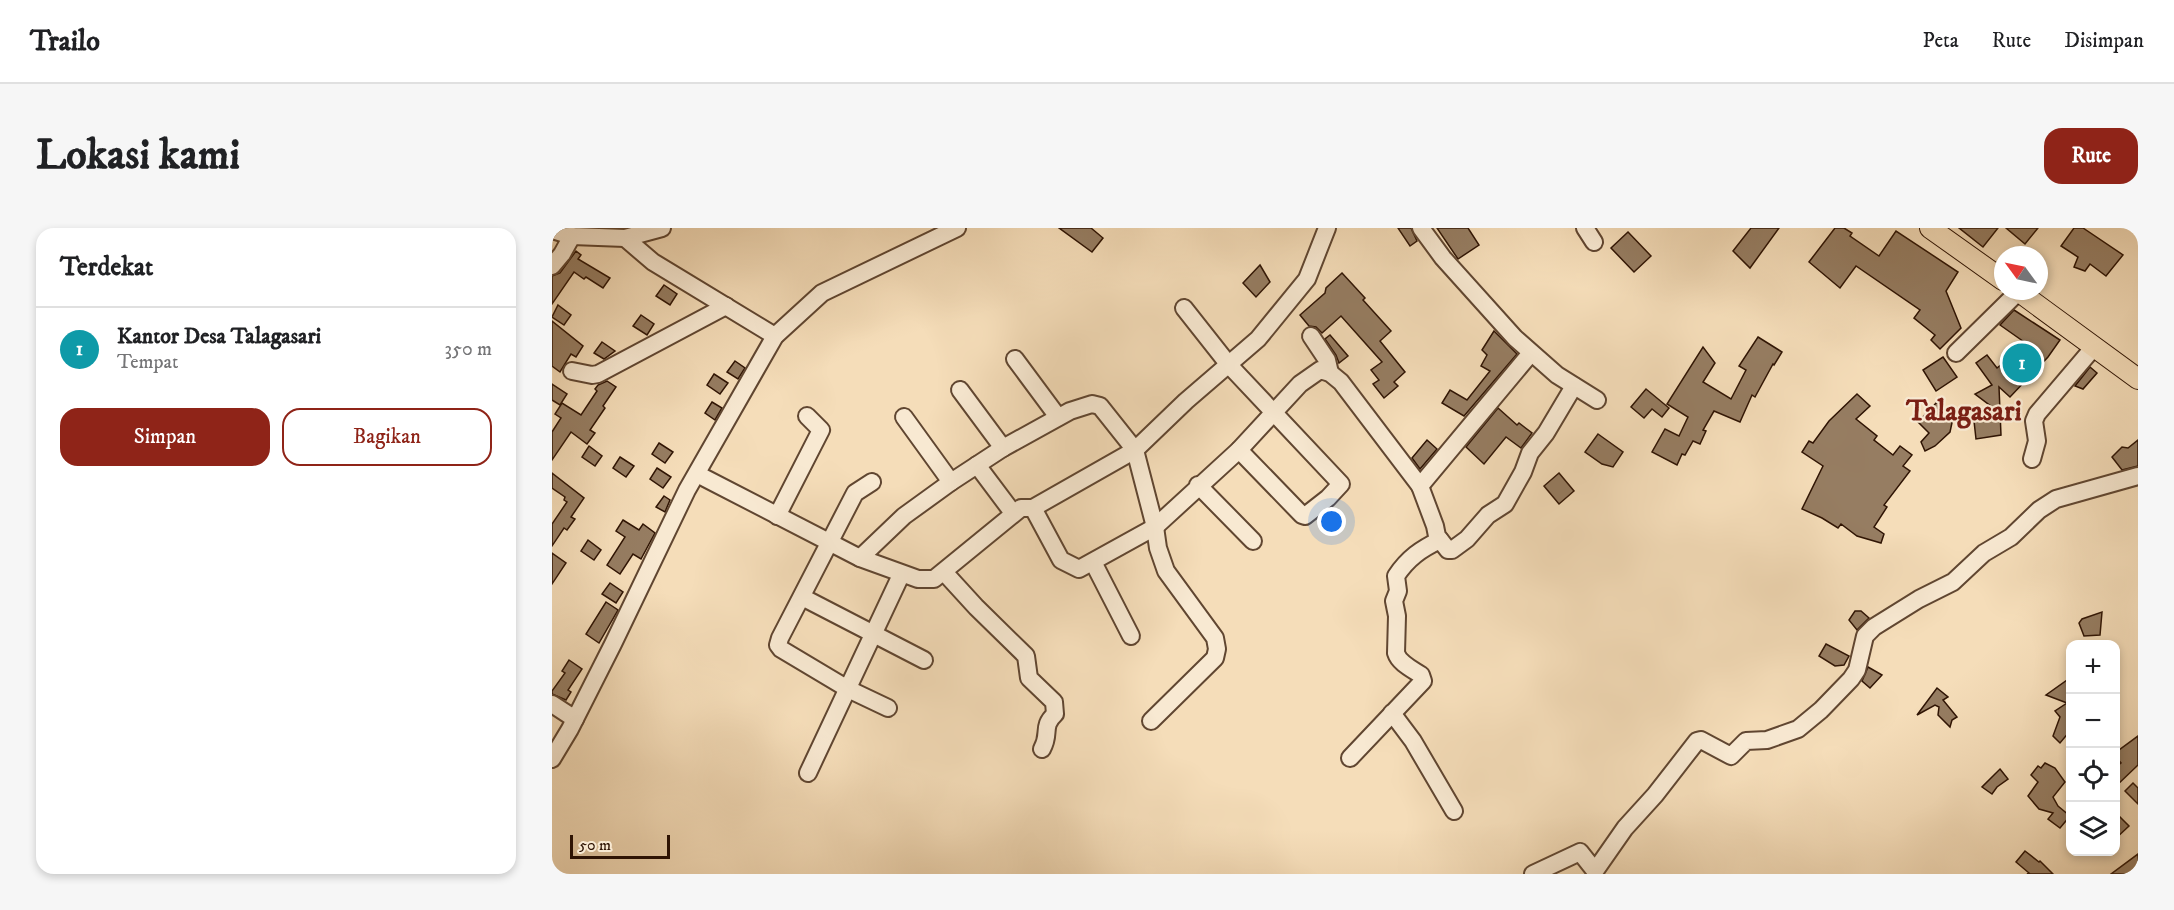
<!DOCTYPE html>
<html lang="id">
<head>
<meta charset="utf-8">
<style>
  :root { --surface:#fff; --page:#f6f6f6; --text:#202124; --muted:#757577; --line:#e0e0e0; --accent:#8f2418 }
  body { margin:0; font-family:"IM FELL DW Pica",serif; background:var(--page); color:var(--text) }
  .controls { position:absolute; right:18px; bottom:18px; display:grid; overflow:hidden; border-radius:12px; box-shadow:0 3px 9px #0003 }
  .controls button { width:54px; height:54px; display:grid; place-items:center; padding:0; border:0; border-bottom:2px solid var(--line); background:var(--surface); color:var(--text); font:30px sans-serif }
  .compass { position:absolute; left:1442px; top:18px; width:54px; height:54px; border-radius:50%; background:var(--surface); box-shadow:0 3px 9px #0003; rotate:303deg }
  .scale { position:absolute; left:18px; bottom:15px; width:100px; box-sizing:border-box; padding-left:6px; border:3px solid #2f1404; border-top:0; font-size:16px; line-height:21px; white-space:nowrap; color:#2f1404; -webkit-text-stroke:4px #f8e9d2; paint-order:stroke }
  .you { position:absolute; left:780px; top:294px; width:21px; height:21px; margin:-15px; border:4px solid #fff; border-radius:50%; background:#1a73e8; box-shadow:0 0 0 9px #1a73e833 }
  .badge { display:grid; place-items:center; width:39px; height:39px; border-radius:50%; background:var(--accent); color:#fff; font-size:20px; font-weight:700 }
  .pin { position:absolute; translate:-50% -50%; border:3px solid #fff; box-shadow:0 2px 6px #0006 }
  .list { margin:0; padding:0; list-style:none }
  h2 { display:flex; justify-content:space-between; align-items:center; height:78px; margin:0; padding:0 24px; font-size:26px }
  h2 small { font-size:20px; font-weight:400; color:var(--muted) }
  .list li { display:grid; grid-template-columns:39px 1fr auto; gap:18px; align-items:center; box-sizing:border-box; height:84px; padding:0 24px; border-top:2px solid var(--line) }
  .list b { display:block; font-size:22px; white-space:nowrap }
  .list p { margin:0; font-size:20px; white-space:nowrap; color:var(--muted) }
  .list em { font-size:20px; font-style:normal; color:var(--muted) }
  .actions { display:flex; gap:12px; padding:18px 24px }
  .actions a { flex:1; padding:14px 0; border:2px solid var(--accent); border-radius:18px; text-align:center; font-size:21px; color:var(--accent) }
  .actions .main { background:var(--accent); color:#fff }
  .icon { flex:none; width:33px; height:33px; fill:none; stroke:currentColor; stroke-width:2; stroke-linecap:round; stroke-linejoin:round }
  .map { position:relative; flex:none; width:1586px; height:646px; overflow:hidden; border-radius:18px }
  header { display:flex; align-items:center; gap:36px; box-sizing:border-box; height:84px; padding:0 30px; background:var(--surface); border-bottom:2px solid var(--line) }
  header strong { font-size:28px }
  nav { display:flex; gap:33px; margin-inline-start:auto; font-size:21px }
  .intro { display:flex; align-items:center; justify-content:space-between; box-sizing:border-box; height:144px; padding:0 36px }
  h1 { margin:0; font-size:42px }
  .button { padding:15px 27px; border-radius:18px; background:var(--accent); color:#fff; font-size:21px; font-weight:700 }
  main { display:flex; gap:36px; padding:0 36px }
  aside { flex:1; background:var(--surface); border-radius:18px; box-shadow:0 3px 9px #0003 }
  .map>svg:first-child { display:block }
  .building { fill:#967d62; stroke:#2f1404; stroke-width:1.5 }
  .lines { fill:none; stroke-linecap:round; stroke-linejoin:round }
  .minor-casing { stroke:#604631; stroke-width:20 }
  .major-casing { stroke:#2f1404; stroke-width:22 }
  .minor { stroke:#f8e9d2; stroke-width:16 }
  .major { stroke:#f5ddb9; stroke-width:20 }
  .labels { text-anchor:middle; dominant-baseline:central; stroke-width:4.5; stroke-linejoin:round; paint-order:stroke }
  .quarter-label { font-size:28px; font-weight:bold; fill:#7a1f14; stroke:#f8e9d2 }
</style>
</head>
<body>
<header>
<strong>Trailo</strong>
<nav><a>Peta</a><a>Rute</a><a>Disimpan</a></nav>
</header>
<div class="intro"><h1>Lokasi kami</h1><a class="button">Rute</a></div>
<main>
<aside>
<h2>Terdekat<small></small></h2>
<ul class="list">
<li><span class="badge" style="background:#0f9aa8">1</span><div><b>Kantor Desa Talagasari</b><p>Tempat</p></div><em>350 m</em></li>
</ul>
<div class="actions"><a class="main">Simpan</a><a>Bagikan</a></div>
</aside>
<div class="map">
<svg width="1586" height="646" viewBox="0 0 1586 646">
  <rect width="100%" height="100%" fill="#f5ddb9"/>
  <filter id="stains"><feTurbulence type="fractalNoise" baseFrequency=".00333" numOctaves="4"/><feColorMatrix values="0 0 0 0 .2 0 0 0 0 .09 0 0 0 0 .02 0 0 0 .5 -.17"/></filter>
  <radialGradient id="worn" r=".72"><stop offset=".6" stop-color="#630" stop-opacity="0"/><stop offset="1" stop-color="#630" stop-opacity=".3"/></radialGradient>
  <!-- building -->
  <g class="building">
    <polygon points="507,0 539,0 551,10 540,24"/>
    <polygon points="846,0 859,0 865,13 858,18"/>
    <polygon points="885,0 916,0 927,17 906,31"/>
    <polygon points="1199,0 1227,0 1198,40 1181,23"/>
    <polygon points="1283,0 1292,0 1300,5 1298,8 1327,28 1344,3 1406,44 1394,63 1409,100 1388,121 1379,112 1383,107 1362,90 1368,82 1304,38 1288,60 1257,34"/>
    <polygon points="1407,0 1446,0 1431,19"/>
    <polygon points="1454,0 1486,0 1473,16"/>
    <polygon points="1522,0 1531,0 1571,27 1554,48 1538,36 1533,43 1522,39 1526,29 1509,18"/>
    <polygon points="1076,4 1099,28 1082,44 1059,20"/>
    <polygon points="24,23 29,27 26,31 58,50 51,60 34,49 32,51 22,44 0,76 0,48 8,45"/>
    <polygon points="708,37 718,54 704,69 691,55"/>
    <polygon points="790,45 813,70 811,72 839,103 828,113 853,144 842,154 846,158 832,170 821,156 827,152 819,142 830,134 789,88 770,105 764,99 757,98 748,87 773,65 774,60"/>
    <polygon points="112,57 125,66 118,77 104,68"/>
    <polygon points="6,77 19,87 12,97 0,89"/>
    <polygon points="1462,82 1508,112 1496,129 1458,169 1447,159 1449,207 1424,211 1422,193 1419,193 1419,181 1444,182 1423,166 1440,157 1424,135 1435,127 1445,140 1475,116 1448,97"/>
    <polygon points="89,87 102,96 95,107 81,98"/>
    <polygon points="0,93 31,118 24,129 19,126 8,144 0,138"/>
    <polygon points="942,103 965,126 912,188 890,175 898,162 915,172 938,143 929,138 935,127 930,122"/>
    <polygon points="778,107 796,128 787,135 784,127 773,111"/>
    <polygon points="1206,109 1230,124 1222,137 1221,136 1203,169 1200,167 1188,194 1162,183 1151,202 1154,203 1148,216 1141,213 1133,227 1130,226 1125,237 1100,224 1113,201 1127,208 1136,189 1115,176 1151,119 1163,135 1151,154 1179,171 1194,142 1187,138"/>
    <polygon points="50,114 63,123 52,131 42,125"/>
    <polygon points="1391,129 1405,149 1384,163 1371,142"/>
    <polygon points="183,133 193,140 186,151 175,144"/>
    <polygon points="1538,139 1545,145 1531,161 1523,158"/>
    <polygon points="162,146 176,155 168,166 155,157"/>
    <polygon points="55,153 64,159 51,178 53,180 38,202 43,205 35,216 19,204 0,232 0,204 9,190 3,186 10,175 29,187 45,163 43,161 46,157"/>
    <polygon points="0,156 15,166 8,177 0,172"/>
    <polygon points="1094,161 1117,180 1110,189 1100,181 1092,190 1079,179"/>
    <polygon points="1305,166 1318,178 1304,191 1325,208 1322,212 1341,227 1348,218 1360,227 1351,238 1358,243 1332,277 1335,279 1322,299 1332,306 1329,315 1305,308 1289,296 1286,300 1270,290 1250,281 1271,238 1250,224 1257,213 1261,215 1277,193"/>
    <polygon points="160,174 170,180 163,192 153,185"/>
    <polygon points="1385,174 1401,190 1398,204 1383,218 1373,223 1369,214 1377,205 1366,194"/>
    <polygon points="946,180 965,197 967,195 980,205 969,220 954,209 932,236 914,219"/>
    <polygon points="1046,206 1071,224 1061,239 1050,236 1033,224"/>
    <polygon points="875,212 885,221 868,241 860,230"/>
    <polygon points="1586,212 1586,238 1570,242 1560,229 1570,219 1576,220"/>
    <polygon points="107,215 121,224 113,235 100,226"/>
    <polygon points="37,218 50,228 43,238 30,229"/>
    <polygon points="68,229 82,238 74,249 61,240"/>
    <polygon points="105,240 119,249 111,260 98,251"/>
    <polygon points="0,245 32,270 19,289 23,291 15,302 12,300 0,318 0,296 15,274 12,272 13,269 0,260"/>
    <polygon points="1007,245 1022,263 1007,276 992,258"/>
    <polygon points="112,268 118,272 113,284 104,279"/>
    <polygon points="71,292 87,302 91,296 103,305 89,331 81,326 68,346 55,337 73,309 64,303"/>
    <polygon points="36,312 49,322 42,332 29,323"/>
    <polygon points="0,325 14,335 0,356"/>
    <polygon points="58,355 71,364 64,375 50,366"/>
    <polygon points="54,374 66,382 47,415 34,406"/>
    <polygon points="1303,383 1309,383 1317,390 1305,402 1297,392"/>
    <polygon points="1550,384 1548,407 1532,408 1527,395 1530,391"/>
    <polygon points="1274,416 1297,428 1292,437 1283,438 1267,428"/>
    <polygon points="17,432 30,441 16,462 19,464 14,472 0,466 0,463 13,445 10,443"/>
    <polygon points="1316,439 1330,447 1318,460 1310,453"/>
    <polygon points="1518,450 1518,503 1508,515 1501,508 1508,489 1503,483 1515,475 1494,467"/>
    <polygon points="1385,460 1396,469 1391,472 1405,489 1400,492 1398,499 1386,487 1387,479 1383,477 1365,487"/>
    <polygon points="1586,508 1586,537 1563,559 1563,540 1569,535 1563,528 1563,525"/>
    <polygon points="1493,535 1503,540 1513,554 1501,569 1506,578 1518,588 1508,600 1496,591 1501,585 1487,581 1476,568 1486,554 1479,547 1486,538 1489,540"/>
    <polygon points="1448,541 1456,551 1445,559 1440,566 1430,559"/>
    <polygon points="1581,555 1586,560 1586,576 1573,563"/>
    <polygon points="1563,584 1577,598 1563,611"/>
    <polygon points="1473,623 1487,634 1488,633 1501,646 1475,646 1477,645 1464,634"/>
    <polygon points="1586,626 1586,646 1559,646"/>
  </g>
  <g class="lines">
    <defs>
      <g id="minor">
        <polyline points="869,0 891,30 963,110 1005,147 1045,172"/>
        <polyline points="1033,0 1042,14"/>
        <polyline points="0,2 20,8 73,10 110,0"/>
        <polyline points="73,10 101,34 223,108"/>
        <polyline points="0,38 10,26 20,8"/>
        <polyline points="632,80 677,137 789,256 776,270 753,288 750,287 687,222"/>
        <polyline points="759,108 775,132 778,145"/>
        <polyline points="1404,125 1467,63"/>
        <polyline points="463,131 506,189"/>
        <polyline points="20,143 40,147 46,146 174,78"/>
        <polyline points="408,162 451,220"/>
        <polyline points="352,189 399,254"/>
        <polyline points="1480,231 1485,213 1482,193 1485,186 1542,119"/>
        <polyline points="425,237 461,285"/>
        <polyline points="145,246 308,330 366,351 382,351 469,280 481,280 583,222 634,173 706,111 755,51 775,0"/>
        <polyline points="320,254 303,265 228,410 226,417 229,421 296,461 336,480"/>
        <polyline points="646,257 701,313"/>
        <polyline points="868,258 979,125"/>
        <polyline points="481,280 509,332 527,341 603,299 687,222 748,156 768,142 778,145 789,154 868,258 883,298 885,308 896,322 900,322 915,311 936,287 953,276 971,244 978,225 994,205 1022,158"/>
        <polyline points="225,288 269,202 255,188"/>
        <polyline points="308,330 352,288 399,254 451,220 518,183 540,176 548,178 583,222 603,299 606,320 614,343 663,410 665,421 663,430 599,493"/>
        <polyline points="541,334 579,408"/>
        <path d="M392 344 424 379 474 428 477 450 502 474 503 486C489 499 499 505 490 521"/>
        <polyline points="250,369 372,432"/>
        <polyline points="0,476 23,491"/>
        <polyline points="840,485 861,513 902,583"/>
        <path d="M798 530 871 453 869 447C860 441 847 435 844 425L845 388 842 373 846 363 844 348C856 330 869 321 888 312"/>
        <polyline points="0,531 18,501 61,416 135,262 223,108 270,65 405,0"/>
        <polyline points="256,545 349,347"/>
        <polyline points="981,646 1028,624 1043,643 1073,600 1103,567 1145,513 1149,512 1179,528 1194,513 1215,512 1246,501 1269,482 1299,451 1305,442 1313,408 1322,399 1367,371 1401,354 1432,325 1459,309 1487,282 1504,271 1586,248"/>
      </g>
      <g id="major">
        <polyline points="1378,0 1451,52"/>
        <polyline points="1466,63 1586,151"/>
      </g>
    </defs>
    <!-- minor casing -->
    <use href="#minor" class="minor-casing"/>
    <!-- major casing -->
    <use href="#major" class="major-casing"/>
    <!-- minor -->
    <use href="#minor" class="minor"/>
    <!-- major -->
    <use href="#major" class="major"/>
  </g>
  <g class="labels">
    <!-- quarter labels -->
    <g class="quarter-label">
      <text x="1412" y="183">Talagasari</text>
    </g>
  </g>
  <rect width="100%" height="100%" filter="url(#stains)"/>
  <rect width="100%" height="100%" fill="url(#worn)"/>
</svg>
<div class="controls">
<button>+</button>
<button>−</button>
<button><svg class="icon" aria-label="locate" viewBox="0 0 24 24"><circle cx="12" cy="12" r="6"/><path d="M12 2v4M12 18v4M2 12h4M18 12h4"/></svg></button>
<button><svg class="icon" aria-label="layers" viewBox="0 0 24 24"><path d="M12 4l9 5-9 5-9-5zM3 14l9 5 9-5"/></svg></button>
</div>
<svg class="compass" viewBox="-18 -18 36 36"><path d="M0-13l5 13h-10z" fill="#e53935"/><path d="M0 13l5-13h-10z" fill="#757577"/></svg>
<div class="scale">50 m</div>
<div class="you"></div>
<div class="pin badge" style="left:1470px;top:135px;background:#0f9aa8">1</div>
</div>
</main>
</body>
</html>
